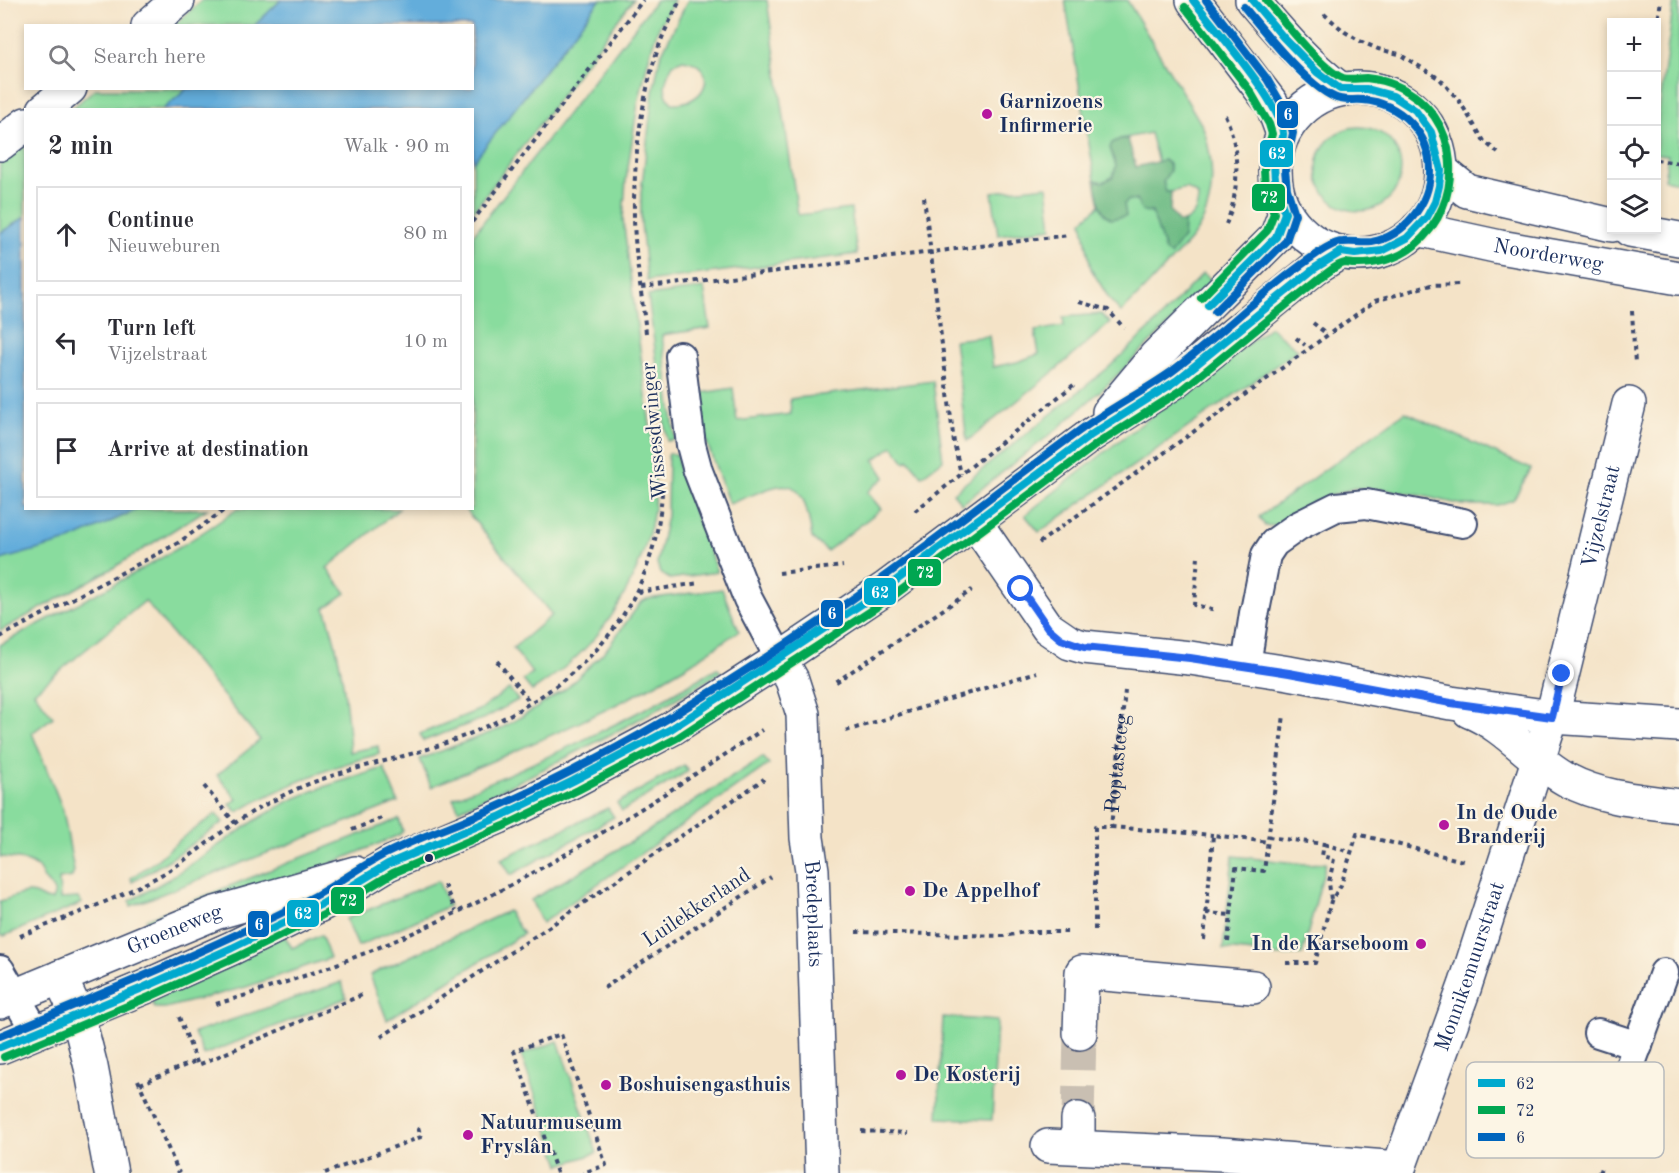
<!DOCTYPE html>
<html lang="en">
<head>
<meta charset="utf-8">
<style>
  :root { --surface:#fff; --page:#f2f2f3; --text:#2b2b33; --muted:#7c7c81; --line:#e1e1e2 }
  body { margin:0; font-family:"Old Standard TT",serif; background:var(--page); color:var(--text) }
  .controls { position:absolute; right:18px; top:18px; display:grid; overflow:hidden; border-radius:0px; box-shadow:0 3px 9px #0003 }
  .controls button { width:54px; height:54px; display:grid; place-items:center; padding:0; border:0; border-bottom:2px solid var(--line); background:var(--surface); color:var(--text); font:30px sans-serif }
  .stop { position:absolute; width:18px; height:18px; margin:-14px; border:4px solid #2563eb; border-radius:50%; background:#fff }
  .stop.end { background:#2563eb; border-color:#fff; box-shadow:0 2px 6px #0008 }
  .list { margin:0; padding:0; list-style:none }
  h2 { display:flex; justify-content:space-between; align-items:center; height:78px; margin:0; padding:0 24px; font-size:26px }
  h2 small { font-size:20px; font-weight:400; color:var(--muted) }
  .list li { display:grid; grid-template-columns:39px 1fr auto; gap:18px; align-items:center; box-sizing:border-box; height:96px; margin:0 12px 12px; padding:0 12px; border:2px solid var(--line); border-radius:0px }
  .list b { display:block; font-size:22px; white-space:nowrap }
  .list p { margin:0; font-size:20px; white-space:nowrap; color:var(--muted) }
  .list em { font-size:20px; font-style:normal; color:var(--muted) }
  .icon { flex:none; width:33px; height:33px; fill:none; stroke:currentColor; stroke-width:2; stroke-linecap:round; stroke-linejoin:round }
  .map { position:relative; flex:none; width:1679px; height:1173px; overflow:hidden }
  .search { position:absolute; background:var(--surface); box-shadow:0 3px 9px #0003; left:24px; top:24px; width:450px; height:66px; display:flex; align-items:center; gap:15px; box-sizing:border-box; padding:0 21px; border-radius:0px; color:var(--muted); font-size:22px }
  .panel { position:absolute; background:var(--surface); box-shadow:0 3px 9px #0003; left:24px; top:108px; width:450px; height:402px; border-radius:0px }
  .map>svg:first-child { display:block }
  .green { fill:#89dc9e; stroke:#52867e; stroke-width:1.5; fill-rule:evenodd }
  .forest { fill:#6ebc85; stroke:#447672; stroke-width:1.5 }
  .water { fill:#63addb; stroke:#3f6e9c; stroke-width:1.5 }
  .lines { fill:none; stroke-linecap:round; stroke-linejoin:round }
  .street-tunnel { stroke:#c9bfb2; stroke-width:33; stroke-dasharray:33 16; stroke-linecap:butt }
  .lane-casing { stroke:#3c4a6e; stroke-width:32 }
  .street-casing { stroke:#3c4a6e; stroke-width:36 }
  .secondary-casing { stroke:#3c4a6e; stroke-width:36 }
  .path { stroke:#3c4a6e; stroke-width:4; stroke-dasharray:4.5 4.5; stroke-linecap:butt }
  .lane { stroke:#fff; stroke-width:28 }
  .street { stroke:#fff; stroke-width:33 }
  .secondary { stroke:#fff; stroke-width:33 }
  .bus-1-casing { stroke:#fcf5e5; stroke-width:12 }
  .bus-2-casing { stroke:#fcf5e5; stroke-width:12 }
  .bus-3-casing { stroke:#fcf5e5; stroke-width:12 }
  .bus-1 { stroke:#00a9ce; stroke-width:8 }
  .bus-2 { stroke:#00a651; stroke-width:8 }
  .bus-3 { stroke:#0065bd; stroke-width:8 }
  .route { stroke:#2563eb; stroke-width:8 }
  .poi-dot { fill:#b5179e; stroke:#fcf5e5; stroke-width:2 }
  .bus-dot { fill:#1b2f5e; stroke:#fcf5e5; stroke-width:2 }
  .labels { text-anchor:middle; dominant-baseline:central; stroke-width:4.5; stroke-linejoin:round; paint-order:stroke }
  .poi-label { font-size:21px; font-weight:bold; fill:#1b2f5e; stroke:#fcf5e5; text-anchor:start }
  .street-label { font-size:21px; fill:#1b2f5e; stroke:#fcf5e5 }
  .key { fill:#fcf5e5; stroke:#b8babc; stroke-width:1.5 }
  .key-label { font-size:16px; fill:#1b2f5e }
  .line-badge { stroke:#fcf5e5; stroke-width:2 }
  .badge-label { font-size:16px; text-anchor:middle; font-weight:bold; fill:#fff }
</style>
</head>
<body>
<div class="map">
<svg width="1679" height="1173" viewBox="0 0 1679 1173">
  <rect width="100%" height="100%" fill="#fcf5e5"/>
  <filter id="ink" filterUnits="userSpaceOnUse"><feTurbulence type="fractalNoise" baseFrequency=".0167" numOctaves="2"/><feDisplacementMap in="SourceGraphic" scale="12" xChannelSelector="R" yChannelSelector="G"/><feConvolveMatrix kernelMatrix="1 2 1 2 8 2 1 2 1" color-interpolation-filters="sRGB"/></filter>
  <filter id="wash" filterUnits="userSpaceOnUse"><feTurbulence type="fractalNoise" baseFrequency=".008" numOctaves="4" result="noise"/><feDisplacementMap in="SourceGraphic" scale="24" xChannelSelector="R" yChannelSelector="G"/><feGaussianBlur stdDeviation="1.35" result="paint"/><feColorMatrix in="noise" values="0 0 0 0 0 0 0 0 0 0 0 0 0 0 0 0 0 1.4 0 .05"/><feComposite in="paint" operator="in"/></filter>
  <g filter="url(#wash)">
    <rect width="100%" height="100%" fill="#f4e3c7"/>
    <!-- green -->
    <g class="green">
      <polygon points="202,0 281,0 255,25 173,26"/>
      <polygon points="600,0 633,0 473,212 473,162"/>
      <path d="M656 0H674L657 31 649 57 638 103 626 180 623 219 654 456C655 475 656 495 653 515 650 534 644 551 637 568 613 624 583 658 532 691L523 680 532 673 513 648 552 615 465 509 472 508 473 235Z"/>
      <path d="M688 0H767L798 215 851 209 857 254 647 281 641 223V193L653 92 660 57ZM683 60C720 65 708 106 672 103 660 91 666 77 673 64Z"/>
      <path d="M1065 0H1127L1203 127C1215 164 1217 205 1192 238 1185 247 1175 256 1167 265 1152 281 1138 297 1121 312L1110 300 1091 269 1082 221 1100 205 1105 215 1125 216 1124 204 1129 200C1155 202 1158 230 1165 251L1183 238 1184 222C1195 216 1198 208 1198 195L1186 188 1171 192H1166L1163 181 1170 170 1169 164 1164 160 1158 162 1150 133 1120 139 1111 148 1116 166 1113 177 1103 182 1095 180Z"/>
      <polygon points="1674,0 1679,0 1679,182 1664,179 1668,155 1656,154 1657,126"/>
      <polygon points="95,89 187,89 163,109 70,110"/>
      <circle cx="1359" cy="169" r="42"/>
      <polygon points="25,144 25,217 0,233 0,164"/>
      <polygon points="1047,186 1052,228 998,235 992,192"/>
      <polygon points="1203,273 1213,281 1106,386 1056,430 962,504 953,493 1108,368 1153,326"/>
      <polygon points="704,288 710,328 662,335 675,439 667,441 648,296"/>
      <polygon points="1101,314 1110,323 1052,373 967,441 954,340 989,336 993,367 1017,362 1039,354 1035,331 1064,326 1063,317"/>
      <polygon points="1270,327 1298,350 1039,532 1025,515 1115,444"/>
      <path d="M933 381 943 460 922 476 909 460 905 462 893 446 874 460 885 477 867 492 881 509 827 551 812 538C802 465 785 483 729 504L699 421 697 408 702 393 733 388 737 421 791 414 790 399Z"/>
      <polygon points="1405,412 1531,469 1513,500 1498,505 1463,505 1423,496 1382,489 1354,488 1312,502 1280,525 1265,526 1259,517"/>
      <polygon points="668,454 677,454 679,471 717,572 670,579 660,573 657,563 667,516"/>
      <polygon points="138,509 207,509 113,568 0,631 0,560 68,541"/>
      <path d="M237 509H399L327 568 346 593 325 608C341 656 347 702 350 752L378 746 379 754C328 767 283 786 237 812L230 804 237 799 217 775 260 740 145 601 34 692 53 717 32 733 63 810 74 871 72 877 59 879 60 899 78 898 82 903 4 936 0 935V901C10 899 20 893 29 893 38 893 41 900 52 900 58 890 51 888 45 880 42 876 41 870 37 867 27 859 12 858 0 857V645C80 601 163 563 237 509Z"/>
      <path d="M722 589 739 631C721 643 704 656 685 667 605 715 517 750 431 787L420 759 500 729 533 710 567 688 606 650 641 602 647 599Z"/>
      <path d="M717 668 721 672C636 724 548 768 459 810L453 798C546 759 631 720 717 668Z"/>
      <polygon points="509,689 518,700 485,718 423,741 420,734 481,709"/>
      <polygon points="763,757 769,764 542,923 531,900 639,837"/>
      <polygon points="684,765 688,771 622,811 617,803"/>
      <polygon points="384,768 398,802 131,906 130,901 167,880 256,820 289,801 320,788"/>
      <polygon points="608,808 614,817 511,875 501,859"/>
      <polygon points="216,814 223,822 172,858 132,882 131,878 157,860 182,838"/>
      <polygon points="399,819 403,831 399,835 316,870 150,925 146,919"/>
      <polygon points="1233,856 1305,864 1326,863 1302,955 1265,956 1265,953 1223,949"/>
      <polygon points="438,881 449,906 358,946 346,919"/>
      <polygon points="508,911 523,934 387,1020 370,975"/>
      <polygon points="283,933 292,948 321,935 330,958 246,987 165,1008 155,1008 151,1000"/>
      <polygon points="342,982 346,998 204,1055 194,1033"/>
      <polygon points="943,1017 997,1021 992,1120 938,1118"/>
      <polygon points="558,1041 597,1153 560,1165 521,1055"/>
    </g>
    <!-- forest -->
    <path class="forest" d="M1120 139H1128L1136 167 1164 160 1168 164 1170 170 1163 182 1166 192H1171L1170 211 1178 222H1184L1183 238 1170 255 1165 251 1152 212 1142 211 1136 200H1129L1124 204 1126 216 1111 219C1098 211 1098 194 1095 180L1103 182 1113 177 1116 166 1110 148 1112 143Z"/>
    <!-- water -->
    <g class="water">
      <polygon points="281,0 600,0 473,162 472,110 163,109 187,89 472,88 472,26 255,25"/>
      <polygon points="25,217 26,508 138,509 68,541 0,560 0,233"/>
    </g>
  </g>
  <g filter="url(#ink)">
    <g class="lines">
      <!-- street-tunnel -->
      <polyline class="street-tunnel" points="1078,1119 1080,1033"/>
      <defs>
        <g id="lane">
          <polyline points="680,356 691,445 698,471 748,599 780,659"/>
          <polyline points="1255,611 1266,555 1274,543 1298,526 1336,507 1366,504 1463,523"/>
          <polyline points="1246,666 1254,613"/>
          <polyline points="0,970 36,1032"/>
          <polyline points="1598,1033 1638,1046"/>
          <polyline points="1618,1099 1664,973"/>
        </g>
        <g id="street">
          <polyline points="148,26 178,0"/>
          <polyline points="44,110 70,88"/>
          <polyline points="0,144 26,124"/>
          <polyline points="975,522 1048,628 1070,643 1084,647 1190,658 1289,673 1451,703 1552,717 1679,725"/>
          <path id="s2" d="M780 659 792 680 803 714 807 838 812 870 822 1173"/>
          <path d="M1469 711C1507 726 1532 761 1567 780 1601 798 1641 801 1679 806"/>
          <polyline points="60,977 78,1016 91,1067 111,1173"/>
          <polyline points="1080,1033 1082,972 1253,987"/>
          <polyline points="1048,1146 1222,1154 1399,1168"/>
          <polyline points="1078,1147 1078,1119"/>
          <path id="s3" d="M1397 1173 1465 986 1552 717 1629 404"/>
        </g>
        <g id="secondary">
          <polyline points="1193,0 1272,104 1283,134"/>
          <path d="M1252 0C1280 33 1306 64 1340 89"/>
          <circle cx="1358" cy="171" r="83"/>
          <polyline points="1441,170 1467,191 1612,225"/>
          <path id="s4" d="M1417 229 1500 247 1679 278"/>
          <polyline points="1630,230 1679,239"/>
          <polyline points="1109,412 1155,357 1276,237 1285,213"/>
          <path id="s5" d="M0 1002 215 913 355 873"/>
          <polyline points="0,1047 145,987 232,948 324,903 388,864 499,817 573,781 671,729 780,659 886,588 1091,435 1176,381 1315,268 1341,252"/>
        </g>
      </defs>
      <!-- lane casing -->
      <use href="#lane" class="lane-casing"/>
      <!-- street casing -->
      <use href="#street" class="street-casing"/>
      <!-- secondary casing -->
      <use href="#secondary" class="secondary-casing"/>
      <!-- path -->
      <g class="path">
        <polyline points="1324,14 1345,32 1360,41 1378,49 1399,54 1440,79 1460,102 1484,141 1498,153"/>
        <polyline points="1656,35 1661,0"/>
        <path d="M1225 115C1240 146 1240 193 1226 224"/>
        <polyline points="1656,160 1679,163"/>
        <polyline points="924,197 954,443 961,474"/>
        <polyline points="472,222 643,0"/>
        <polyline points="641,288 1069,235"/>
        <polyline points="1079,302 1108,310 1124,328"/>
        <polyline points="1632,311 1635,364"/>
        <polyline points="1313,323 1327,334"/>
        <path d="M646 333C642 295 635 257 634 219 633 161 642 86 664 33 669 22 675 11 680 0"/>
        <polyline points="1296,338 1305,345"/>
        <polyline points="915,511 1076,383"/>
        <polyline points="1039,543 1375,301 1431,285 1461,284"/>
        <polyline points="1198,557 1194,605 1216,610"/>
        <polyline points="779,573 843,566"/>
        <polyline points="638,592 700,583"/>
        <polyline points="0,637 178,543 227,508"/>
        <polyline points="497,661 530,702"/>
        <polyline points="836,682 972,590"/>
        <polyline points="846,731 1037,672"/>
        <polyline points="204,786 235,823"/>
        <polyline points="1111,827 1213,835"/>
        <polyline points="352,830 384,817"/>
        <polyline points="1268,837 1324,844 1322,856 1334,859 1329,882 1331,900"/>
        <polyline points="1324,844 1350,852"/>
        <polyline points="444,885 456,911"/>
        <polyline points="1206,913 1231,915"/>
        <path id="s1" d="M1095 930V827H1111L1125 691"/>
        <polyline points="856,932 1004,936 1025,932 1068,932"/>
        <path d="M20 936C71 915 125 897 173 868 194 854 214 837 235 823 252 811 272 801 290 792 340 768 402 760 454 740 569 696 653 621 662 493"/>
        <polyline points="1204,940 1213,835 1268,842"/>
        <polyline points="1228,942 1236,868 1264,871 1284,715"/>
        <polyline points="1286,963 1315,963 1331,901 1341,885 1357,834 1463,861"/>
        <polyline points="604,988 771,877"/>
        <path d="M216 1004C314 976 413 937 503 889 592 842 678 786 762 730"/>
        <polyline points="179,1017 198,1065 362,995"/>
        <polyline points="381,1037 537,935 764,779"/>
        <polyline points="138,1080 179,1173"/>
        <polyline points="140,1084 196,1061"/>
        <polyline points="861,1131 908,1133"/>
        <polyline points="325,1173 421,1137 418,1127"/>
        <polyline points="557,1173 514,1051 561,1034 606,1165 583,1173"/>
        <polyline points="1599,1173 1601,1168"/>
      </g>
      <!-- lane -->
      <use href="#lane" class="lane"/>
      <!-- street -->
      <use href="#street" class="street"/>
      <!-- secondary -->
      <use href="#secondary" class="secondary"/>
      <defs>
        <g id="bus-1">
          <path d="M1193 0C1213 26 1281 103 1283 133 1284 140 1278 148 1276 155 1271 175 1278 195 1285 213L1276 237 1208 305"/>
          <polyline points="0,1047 145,987 232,948 324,903 388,864 499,817 573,781 671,729 886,588 1091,435 1176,381 1315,268 1341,252 1355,254 1382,251 1407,238 1427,217 1435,202 1439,186 1441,170 1431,132 1415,110 1393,96 1367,89 1340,89 1317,72 1283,37 1252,0"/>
        </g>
        <g id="bus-2">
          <polyline points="1185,7 1250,91 1269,124 1272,134 1266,153 1264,170 1265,187 1274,213 1267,231 1201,298"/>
          <path d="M4 1057 149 997 237 957 329 912 393 873 504 826 578 790 677 738 892 597 1097 444 1182 390 1321 277C1328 273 1337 264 1345 263 1348 263 1351 264 1354 264 1374 265 1398 259 1414 246 1467 203 1462 114 1397 86 1388 82 1375 79 1366 78 1359 78 1349 80 1343 78 1322 70 1281 18 1266 0"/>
        </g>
        <g id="bus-3">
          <polyline points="1206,0 1267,79 1288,115 1293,133 1285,170 1287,189 1295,214 1286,241 1215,312"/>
          <path d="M0 1036C106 992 213 949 315 896 339 883 360 867 383 855 418 837 456 825 492 809 550 783 613 751 667 719 739 676 814 627 882 578 949 530 1013 479 1079 431 1109 409 1141 393 1171 372 1218 337 1260 294 1308 260 1318 253 1332 242 1343 242 1353 241 1362 243 1372 242 1404 236 1430 204 1430 171 1430 133 1400 103 1363 100 1353 99 1343 102 1334 97 1306 85 1264 31 1244 7"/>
        </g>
      </defs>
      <!-- bus-1 casing -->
      <use href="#bus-1" class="bus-1-casing"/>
      <!-- bus-2 casing -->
      <use href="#bus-2" class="bus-2-casing"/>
      <!-- bus-3 casing -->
      <use href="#bus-3" class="bus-3-casing"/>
      <!-- bus-1 -->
      <use href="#bus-1" class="bus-1"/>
      <!-- bus-2 -->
      <use href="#bus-2" class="bus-2"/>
      <!-- bus-3 -->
      <use href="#bus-3" class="bus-3"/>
    </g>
  </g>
  <g class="lines" filter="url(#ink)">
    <!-- route -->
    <polyline class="route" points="1021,589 1048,628 1061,639 1084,647 1190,658 1289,673 1451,703 1552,717 1562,674"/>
  </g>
  <!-- markers -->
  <g class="poi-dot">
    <circle cx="987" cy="114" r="6"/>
    <circle cx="1444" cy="825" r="6"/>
    <circle cx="910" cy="891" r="6"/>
    <circle cx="1421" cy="944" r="6"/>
    <circle cx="901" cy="1075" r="6"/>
    <circle cx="606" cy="1085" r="6"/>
    <circle cx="468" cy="1135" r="6"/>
  </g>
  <circle class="bus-dot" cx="429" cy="858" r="5"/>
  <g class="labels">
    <!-- poi labels -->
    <g class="poi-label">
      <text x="999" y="102">Garnizoens<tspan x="999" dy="24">Infirmerie</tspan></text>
      <text x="1456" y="813">In de Oude<tspan x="1456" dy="24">Branderij</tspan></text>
      <text x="922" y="891">De Appelhof</text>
      <text x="1409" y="944" text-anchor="end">In de Karseboom</text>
      <text x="913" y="1075">De Kosterij</text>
      <text x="618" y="1085">Boshuisengasthuis</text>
      <text x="480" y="1123">Natuurmuseum<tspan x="480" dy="24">Fryslân</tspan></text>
    </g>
    <!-- street labels -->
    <g class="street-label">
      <text stroke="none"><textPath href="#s4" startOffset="134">Noorderweg</textPath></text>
      <text transform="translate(655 431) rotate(-95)">Wissesdwinger</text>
      <text stroke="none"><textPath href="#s3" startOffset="688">Vijzelstraat</textPath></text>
      <text stroke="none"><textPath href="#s1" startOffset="183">Poptasteeg</textPath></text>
      <text transform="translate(697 908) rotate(-34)">Luilekkerland</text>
      <text stroke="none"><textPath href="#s2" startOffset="260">Bredeplaats</textPath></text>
      <text stroke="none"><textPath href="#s5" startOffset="189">Groeneweg</textPath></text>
      <text stroke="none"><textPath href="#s3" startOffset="219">Monnikemuurstraat</textPath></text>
    </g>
  </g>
  <!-- legend -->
  <rect x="1466" y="1062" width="198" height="96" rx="9" class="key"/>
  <rect x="1478" y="1079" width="27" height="8" fill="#00a9ce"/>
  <rect x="1478" y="1106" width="27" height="8" fill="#00a651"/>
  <rect x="1478" y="1133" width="27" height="8" fill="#0065bd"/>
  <g class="key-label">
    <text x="1516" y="1089">62</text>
    <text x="1516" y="1116">72</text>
    <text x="1516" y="1143">6</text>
  </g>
  <g class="line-badge">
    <rect x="1276" y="100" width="23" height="29" rx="6" fill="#0065bd"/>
    <rect x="1259" y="139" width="35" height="29" rx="6" fill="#00a9ce"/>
    <rect x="1251" y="183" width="35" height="29" rx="6" fill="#00a651"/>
    <rect x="907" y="558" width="35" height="29" rx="6" fill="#00a651"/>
    <rect x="863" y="577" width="34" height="29" rx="6" fill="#00a9ce"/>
    <rect x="820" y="599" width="24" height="29" rx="6" fill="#0065bd"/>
    <rect x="330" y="886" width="35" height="29" rx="6" fill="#00a651"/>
    <rect x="286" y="899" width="34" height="29" rx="6" fill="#00a9ce"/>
    <rect x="247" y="910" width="23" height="28" rx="6" fill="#0065bd"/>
  </g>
  <g class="badge-label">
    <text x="1288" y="120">6</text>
    <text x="1277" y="159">62</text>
    <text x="1269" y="203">72</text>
    <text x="925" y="578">72</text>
    <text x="880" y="598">62</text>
    <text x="832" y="619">6</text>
    <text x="348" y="906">72</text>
    <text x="303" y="919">62</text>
    <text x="259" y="930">6</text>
  </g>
</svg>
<div class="controls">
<button>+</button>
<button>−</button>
<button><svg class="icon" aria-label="locate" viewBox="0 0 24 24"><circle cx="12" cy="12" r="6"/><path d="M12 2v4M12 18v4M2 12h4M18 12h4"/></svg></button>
<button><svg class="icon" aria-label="layers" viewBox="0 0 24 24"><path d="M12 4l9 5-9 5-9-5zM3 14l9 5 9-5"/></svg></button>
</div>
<div class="stop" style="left:1021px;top:589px"></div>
<div class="stop end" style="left:1562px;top:674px"></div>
<div class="search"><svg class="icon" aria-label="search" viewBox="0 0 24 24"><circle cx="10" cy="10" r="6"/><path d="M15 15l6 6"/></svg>Search here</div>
<section class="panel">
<h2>2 min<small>Walk · 90 m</small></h2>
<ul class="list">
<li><svg class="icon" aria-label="ahead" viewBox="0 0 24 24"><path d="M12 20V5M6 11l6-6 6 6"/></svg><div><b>Continue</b><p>Nieuweburen</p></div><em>80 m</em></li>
<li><svg class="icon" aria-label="left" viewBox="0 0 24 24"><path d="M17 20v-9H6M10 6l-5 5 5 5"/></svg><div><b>Turn left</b><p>Vijzelstraat</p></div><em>10 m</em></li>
<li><svg class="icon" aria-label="arrive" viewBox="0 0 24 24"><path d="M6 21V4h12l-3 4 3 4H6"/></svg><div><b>Arrive at destination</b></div></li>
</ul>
</section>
</div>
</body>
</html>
